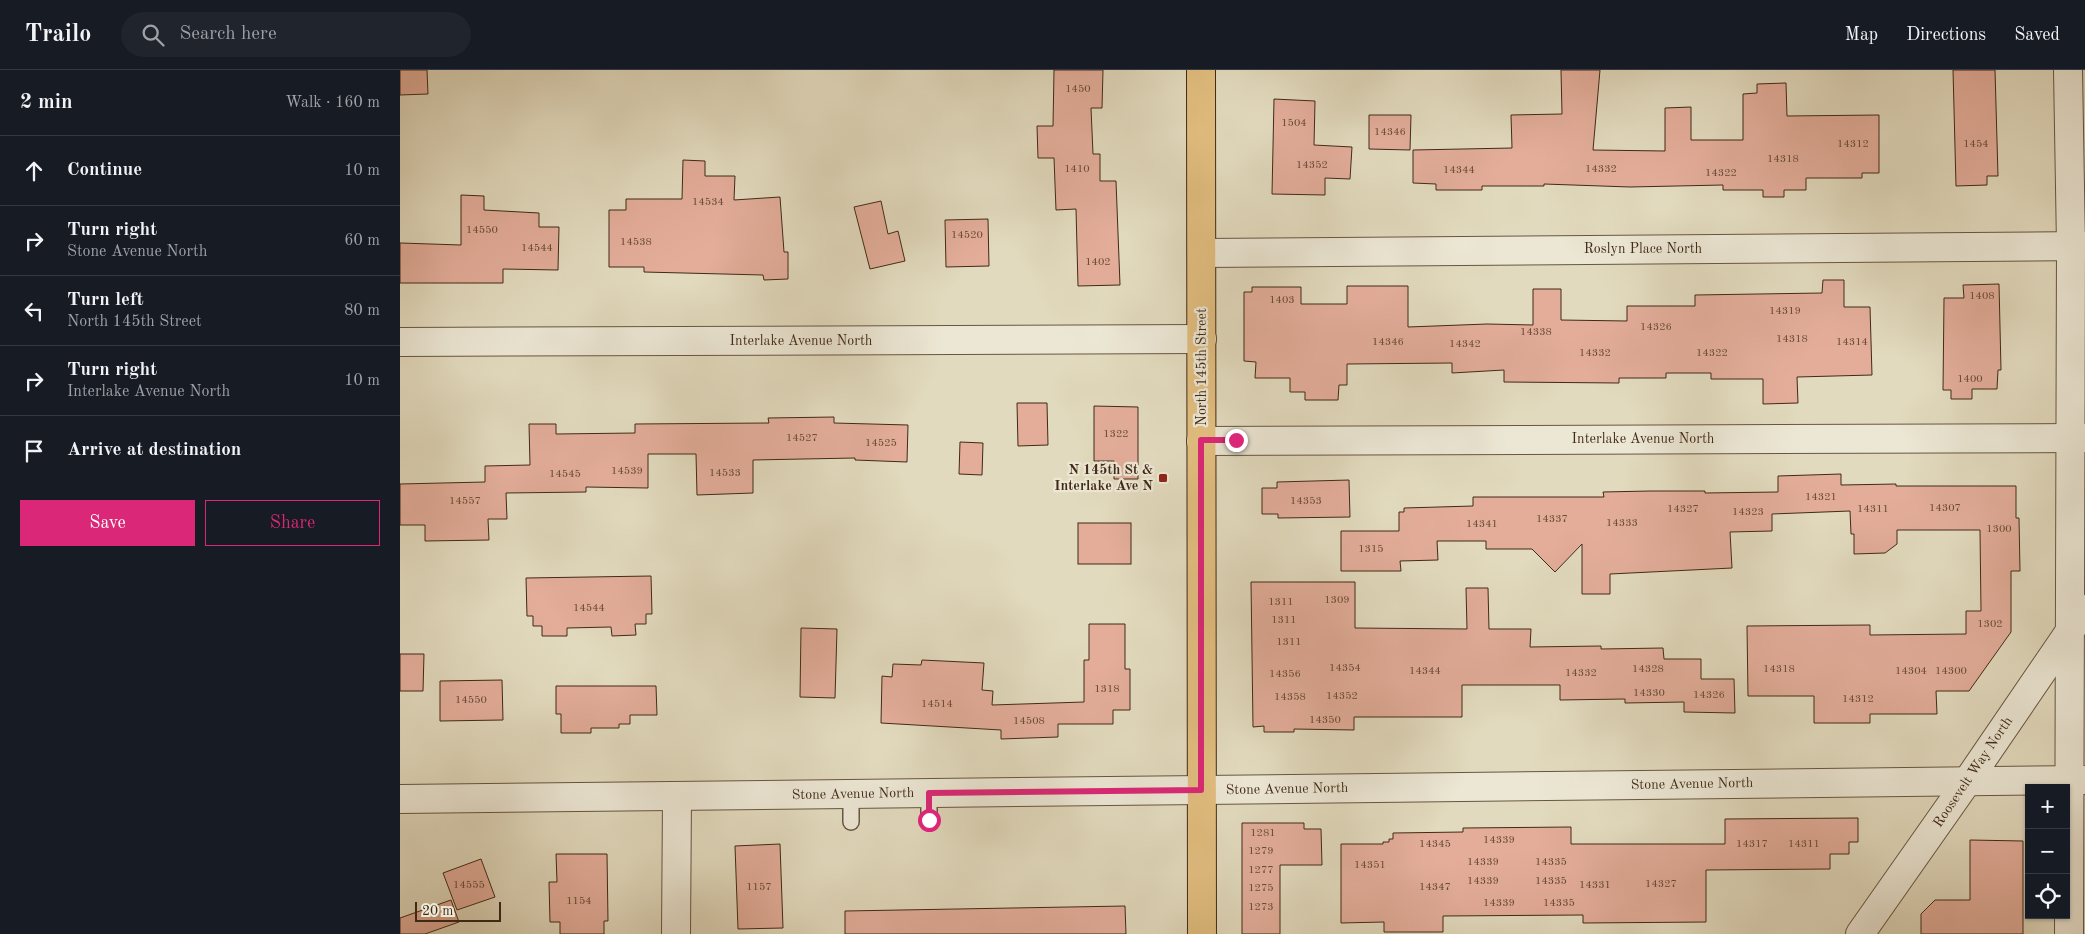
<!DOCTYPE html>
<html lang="en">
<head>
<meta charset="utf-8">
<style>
  :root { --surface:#171b24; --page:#20242c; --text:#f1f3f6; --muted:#9ea1a6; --line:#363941; --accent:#db2777 }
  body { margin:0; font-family:"Old Standard TT",serif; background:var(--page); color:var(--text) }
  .controls { position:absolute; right:15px; bottom:15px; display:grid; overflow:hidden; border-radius:0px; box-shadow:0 1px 4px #0004 }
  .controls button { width:45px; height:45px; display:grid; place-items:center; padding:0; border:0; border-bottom:1px solid var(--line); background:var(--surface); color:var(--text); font:25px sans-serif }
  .scale { position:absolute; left:15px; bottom:12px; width:86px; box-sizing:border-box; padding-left:5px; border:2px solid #402a16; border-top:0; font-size:14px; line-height:18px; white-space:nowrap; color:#402a16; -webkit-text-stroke:4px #ece7d5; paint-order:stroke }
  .stop { position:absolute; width:15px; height:15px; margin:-11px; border:4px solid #db2777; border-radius:50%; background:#fff }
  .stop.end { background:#db2777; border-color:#fff; box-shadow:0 1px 5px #0008 }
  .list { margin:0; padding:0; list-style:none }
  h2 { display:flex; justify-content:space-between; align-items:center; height:65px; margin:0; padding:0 20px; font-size:21px }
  h2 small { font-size:16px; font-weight:400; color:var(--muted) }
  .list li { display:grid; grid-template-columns:32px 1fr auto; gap:15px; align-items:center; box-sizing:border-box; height:70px; padding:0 20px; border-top:1px solid var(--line) }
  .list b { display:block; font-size:19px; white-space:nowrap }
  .list p { margin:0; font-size:16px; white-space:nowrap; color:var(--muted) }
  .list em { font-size:16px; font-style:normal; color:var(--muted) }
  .actions { display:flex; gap:10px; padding:15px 20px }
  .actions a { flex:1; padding:11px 0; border:1px solid var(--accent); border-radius:0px; text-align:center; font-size:18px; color:var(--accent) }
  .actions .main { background:var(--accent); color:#fff }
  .icon { flex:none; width:28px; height:28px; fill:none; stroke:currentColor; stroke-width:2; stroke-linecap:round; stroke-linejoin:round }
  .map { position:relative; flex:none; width:1685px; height:864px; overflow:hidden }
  header { display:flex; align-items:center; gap:30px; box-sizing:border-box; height:70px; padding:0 25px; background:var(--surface); border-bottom:1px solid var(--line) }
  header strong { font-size:24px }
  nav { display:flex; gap:28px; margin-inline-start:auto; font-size:18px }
  .search { width:350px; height:45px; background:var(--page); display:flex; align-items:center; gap:12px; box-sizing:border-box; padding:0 18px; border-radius:28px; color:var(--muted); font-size:19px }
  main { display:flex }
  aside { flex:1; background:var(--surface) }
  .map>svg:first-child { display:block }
  .building { fill:#e3ad9a; stroke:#402a16 }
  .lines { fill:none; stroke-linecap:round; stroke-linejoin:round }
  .service-casing { stroke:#685640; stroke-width:18 }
  .minor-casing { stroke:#685640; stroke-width:30 }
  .tertiary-casing { stroke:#685640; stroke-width:30 }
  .primary-casing { stroke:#402a16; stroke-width:30 }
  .service { stroke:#ece7d5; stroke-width:15 }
  .minor { stroke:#ece7d5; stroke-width:28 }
  .tertiary { stroke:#ece7d5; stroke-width:28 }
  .primary { stroke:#e1bd7f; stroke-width:28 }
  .route { stroke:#db2777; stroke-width:6 }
  .poi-dot { fill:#8f2418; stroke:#ece7d5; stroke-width:2 }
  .labels { text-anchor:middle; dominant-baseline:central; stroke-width:4.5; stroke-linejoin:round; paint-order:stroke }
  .number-label { font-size:11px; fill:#694b37 }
  .street-label { font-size:14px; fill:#402a16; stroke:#ece7d5 }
  .poi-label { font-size:14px; font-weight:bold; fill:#402a16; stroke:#ece7d5; text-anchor:end }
</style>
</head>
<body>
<header>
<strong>Trailo</strong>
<div class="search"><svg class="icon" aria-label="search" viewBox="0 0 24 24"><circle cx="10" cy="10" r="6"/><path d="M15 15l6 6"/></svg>Search here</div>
<nav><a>Map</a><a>Directions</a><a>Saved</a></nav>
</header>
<main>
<aside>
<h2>2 min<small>Walk · 160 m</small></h2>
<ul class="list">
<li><svg class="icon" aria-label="ahead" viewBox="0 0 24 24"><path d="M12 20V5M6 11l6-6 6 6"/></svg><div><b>Continue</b></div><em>10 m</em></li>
<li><svg class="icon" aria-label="right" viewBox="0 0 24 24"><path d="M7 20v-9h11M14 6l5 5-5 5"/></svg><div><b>Turn right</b><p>Stone Avenue North</p></div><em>60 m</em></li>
<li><svg class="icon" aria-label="left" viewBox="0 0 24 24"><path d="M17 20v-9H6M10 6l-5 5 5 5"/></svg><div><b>Turn left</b><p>North 145th Street</p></div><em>80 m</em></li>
<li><svg class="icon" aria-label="right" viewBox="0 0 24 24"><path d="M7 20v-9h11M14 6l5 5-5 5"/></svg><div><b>Turn right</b><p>Interlake Avenue North</p></div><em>10 m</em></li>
<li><svg class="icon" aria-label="arrive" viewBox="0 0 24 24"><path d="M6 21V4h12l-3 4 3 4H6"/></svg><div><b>Arrive at destination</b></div></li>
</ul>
<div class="actions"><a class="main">Save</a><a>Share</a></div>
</aside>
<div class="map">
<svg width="1685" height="864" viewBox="0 0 1685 864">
  <rect width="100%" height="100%" fill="#e2dabe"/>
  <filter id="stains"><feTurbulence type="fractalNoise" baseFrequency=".004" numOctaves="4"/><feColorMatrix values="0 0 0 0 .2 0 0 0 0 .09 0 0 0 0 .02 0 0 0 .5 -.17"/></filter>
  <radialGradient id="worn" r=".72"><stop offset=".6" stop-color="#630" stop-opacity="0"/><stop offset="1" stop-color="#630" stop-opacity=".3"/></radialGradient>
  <!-- building -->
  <g class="building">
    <polygon points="0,0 27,0 28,24 0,25"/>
    <polygon points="654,0 703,0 702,38 691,38 693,84 700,84 700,111 716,111 720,215 678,216 676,139 656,140 654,88 638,88 637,56 653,56"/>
    <polygon points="1161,0 1200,0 1193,80 1265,81 1265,38 1291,37 1291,70 1343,70 1343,24 1357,23 1357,14 1386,13 1387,46 1479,45 1479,103 1462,103 1462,108 1406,108 1406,120 1384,120 1384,127 1363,127 1363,120 1323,120 1323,115 1230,117 1144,114 1144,116 1082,116 1082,120 1036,120 1036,114 1013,113 1013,80 1112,78 1111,45 1162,44"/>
    <polygon points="1553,0 1595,0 1598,106 1587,106 1587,115 1556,116"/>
    <polygon points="874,29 915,31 914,75 952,77 950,109 925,108 925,125 872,124"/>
    <polygon points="969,45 1011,45 1010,80 969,79"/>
    <polygon points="283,90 305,91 305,106 335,106 334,130 380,127 384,182 388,182 388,209 364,210 363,205 244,202 244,197 209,197 209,140 226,140 226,129 282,129"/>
    <polygon points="61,125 84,126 84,140 139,143 139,157 159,157 158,200 103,199 103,213 0,213 0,173 61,175"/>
    <polygon points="481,131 488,164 498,161 505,191 470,199 454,137"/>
    <polygon points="588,149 589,196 546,197 545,150"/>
    <polygon points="1423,210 1444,210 1444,237 1470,237 1472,305 1397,307 1398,333 1363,334 1363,309 1311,309 1311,303 1266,303 1266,308 1219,308 1219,313 1104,312 1104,300 1052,303 1052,293 947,294 947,315 939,315 938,330 905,330 905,322 890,322 890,308 855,308 856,292 844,291 844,222 852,222 852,217 901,217 901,234 947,234 947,216 1008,216 1008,257 1087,254 1133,255 1133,219 1161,219 1161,250 1227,251 1227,236 1295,236 1295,225 1422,223"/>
    <polygon points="1599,214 1601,300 1598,300 1597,319 1572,319 1572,329 1551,329 1551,320 1543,320 1544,228 1564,228 1563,215"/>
    <polygon points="617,333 647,333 648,375 618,376"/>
    <polygon points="694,336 738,337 738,409 714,409 714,391 694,391"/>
    <polygon points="434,347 434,353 508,355 507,392 455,390 455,388 353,390 353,423 297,425 296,384 248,384 248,418 186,417 186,422 106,423 107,449 88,449 89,470 25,471 25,455 0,455 0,414 85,412 85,396 130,395 129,354 156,354 156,364 235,363 235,354 369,353 368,348"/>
    <polygon points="560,372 583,373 582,405 559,404"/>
    <polygon points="1441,404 1441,415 1496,414 1496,416 1616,416 1616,448 1619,448 1620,501 1611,501 1611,562 1569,621 1536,621 1537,644 1470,644 1470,653 1414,653 1414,626 1348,626 1347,556 1470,555 1470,565 1566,564 1566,541 1581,541 1580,460 1497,460 1497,474 1485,483 1454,484 1454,464 1451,464 1450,441 1372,444 1372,461 1330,462 1332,498 1210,504 1210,524 1182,524 1182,474 1155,502 1132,479 1086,479 1086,471 1037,471 1038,490 1000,491 1001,501 941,501 941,461 999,461 999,442 1004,442 1004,438 1073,436 1073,427 1204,427 1203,422 1250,421 1305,421 1305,423 1378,422 1378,406"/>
    <polygon points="949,410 950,447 878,448 878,444 862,444 862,418 877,418 877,412"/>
    <rect x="678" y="453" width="53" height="41"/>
    <polygon points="251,506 252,544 246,544 246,554 235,554 236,565 212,566 211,557 167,558 167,566 142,566 142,556 133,556 133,546 127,546 126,508"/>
    <polygon points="851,512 955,512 955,558 1067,559 1066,518 1088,518 1089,559 1131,559 1130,577 1201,576 1201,579 1263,578 1264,589 1301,589 1301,609 1334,609 1335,643 1284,642 1284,632 1225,633 1225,629 1160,630 1160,615 1062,615 1062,647 954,647 954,660 894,659 894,662 864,662 864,656 853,657"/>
    <polygon points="689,554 725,554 725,599 730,599 730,640 713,640 713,654 658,654 658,667 601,669 601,660 481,653 482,606 492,607 493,594 521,595 522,590 584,593 582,620 593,621 592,635 684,632 684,590 689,590"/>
    <polygon points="401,558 437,559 435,628 400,627"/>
    <polygon points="0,584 24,584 23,621 0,621"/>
    <polygon points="102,610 103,650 40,651 40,611"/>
    <polygon points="156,616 256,616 257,645 230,645 230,654 219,654 219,658 191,658 191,663 161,663 161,644 156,644"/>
    <polygon points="1458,748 1458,772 1449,772 1449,784 1430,784 1430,799 1306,800 1306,852 1183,853 1183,845 1043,846 1043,862 984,862 984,852 941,853 941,774 983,774 983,772 989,772 989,769 993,769 993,763 1063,762 1063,758 1171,757 1171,774 1325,774 1325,749"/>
    <polygon points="842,753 904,753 904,759 921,759 922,795 880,795 880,864 842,864"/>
    <polygon points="1570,770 1623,771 1623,864 1521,864 1521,844 1535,830 1570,830"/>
    <polygon points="380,774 383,858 338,859 335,776"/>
    <polygon points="156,784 207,784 208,851 204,851 204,864 160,864 160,852 150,852 149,812 157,812"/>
    <polygon points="81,789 95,827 57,840 43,803"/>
    <polygon points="51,830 59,852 25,864 0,864 0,848"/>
    <polygon points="725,836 726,864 445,864 445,841"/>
  </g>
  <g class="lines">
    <defs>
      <g id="service">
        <polyline points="529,723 529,750"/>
        <polyline points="451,752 451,724"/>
      </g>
      <g id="minor">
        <polyline points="1668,0 1671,176 1669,864"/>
        <polyline points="802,183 1685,176"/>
        <polyline points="0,272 802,269"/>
        <polyline points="801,371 1685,368"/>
        <polyline points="0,729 1685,710"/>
        <polyline points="276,864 277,726"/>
      </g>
      <polyline id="tertiary" points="1460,864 1564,716 1685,539"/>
      <polyline id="primary" points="801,0 802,864"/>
    </defs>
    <!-- service casing -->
    <use href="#service" class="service-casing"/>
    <!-- minor casing -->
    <use href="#minor" class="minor-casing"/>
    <!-- tertiary casing -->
    <use href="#tertiary" class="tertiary-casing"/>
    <!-- primary casing -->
    <use href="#primary" class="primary-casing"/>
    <!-- service -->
    <use href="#service" class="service"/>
    <!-- minor -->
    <use href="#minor" class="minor"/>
    <!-- tertiary -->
    <use href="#tertiary" class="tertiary"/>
    <!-- primary -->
    <use href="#primary" class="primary"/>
  </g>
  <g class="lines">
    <!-- route -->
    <polyline class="route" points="529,750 529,723 801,720 801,370 836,370"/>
  </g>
  <!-- markers -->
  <rect class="poi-dot" x="758" y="403" width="10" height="10" rx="2.5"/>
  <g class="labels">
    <!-- number labels -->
    <g class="number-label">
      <text x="678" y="19">1450</text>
      <text x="894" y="53">1504</text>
      <text x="990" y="62">14346</text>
      <text x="1453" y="74">14312</text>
      <text x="1576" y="74">1454</text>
      <text x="1383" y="89">14318</text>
      <text x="912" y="95">14352</text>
      <text x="677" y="99">1410</text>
      <text x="1201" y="99">14332</text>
      <text x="1059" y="100">14344</text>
      <text x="1321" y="103">14322</text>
      <text x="308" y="132">14534</text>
      <text x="82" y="160">14550</text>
      <text x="567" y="165">14520</text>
      <text x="236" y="172">14538</text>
      <text x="137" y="178">14544</text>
      <text x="698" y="192">1402</text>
      <text x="1582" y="226">1408</text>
      <text x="882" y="230">1403</text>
      <text x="1385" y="241">14319</text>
      <text x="1256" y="257">14326</text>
      <text x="1136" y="262">14338</text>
      <text x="1392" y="269">14318</text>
      <text x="988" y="272">14346</text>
      <text x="1452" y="272">14314</text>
      <text x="1065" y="274">14342</text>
      <text x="1195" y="283">14332</text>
      <text x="1312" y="283">14322</text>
      <text x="1570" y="309">1400</text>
      <text x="716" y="364">1322</text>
      <text x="402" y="368">14527</text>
      <text x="481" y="373">14525</text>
      <text x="227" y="401">14539</text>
      <text x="325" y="403">14533</text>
      <text x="165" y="404">14545</text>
      <text x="1421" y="427">14321</text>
      <text x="65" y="431">14557</text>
      <text x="906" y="431">14353</text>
      <text x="1545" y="438">14307</text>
      <text x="1283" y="439">14327</text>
      <text x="1473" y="439">14311</text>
      <text x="1348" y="442">14323</text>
      <text x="1152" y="449">14337</text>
      <text x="1222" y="453">14333</text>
      <text x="1082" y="454">14341</text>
      <text x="1599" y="459">1300</text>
      <text x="971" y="479">1315</text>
      <text x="937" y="530">1309</text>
      <text x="881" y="532">1311</text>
      <text x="189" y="538">14544</text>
      <text x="884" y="550">1311</text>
      <text x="1590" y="554">1302</text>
      <text x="889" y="572">1311</text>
      <text x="945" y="598">14354</text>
      <text x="1248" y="599">14328</text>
      <text x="1379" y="599">14318</text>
      <text x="1025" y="601">14344</text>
      <text x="1511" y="601">14304</text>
      <text x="1551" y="601">14300</text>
      <text x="1181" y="603">14332</text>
      <text x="885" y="604">14356</text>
      <text x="707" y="619">1318</text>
      <text x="1249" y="623">14330</text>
      <text x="1309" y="625">14326</text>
      <text x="942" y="626">14352</text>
      <text x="890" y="627">14358</text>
      <text x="1458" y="629">14312</text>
      <text x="71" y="630">14550</text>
      <text x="537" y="634">14514</text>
      <text x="925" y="650">14350</text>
      <text x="629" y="651">14508</text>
      <text x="863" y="763">1281</text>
      <text x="1099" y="770">14339</text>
      <text x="1035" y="774">14345</text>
      <text x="1352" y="774">14317</text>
      <text x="1404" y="774">14311</text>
      <text x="861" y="781">1279</text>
      <text x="1083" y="792">14339</text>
      <text x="1151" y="792">14335</text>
      <text x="970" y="795">14351</text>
      <text x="861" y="800">1277</text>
      <text x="1083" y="811">14339</text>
      <text x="1151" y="811">14335</text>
      <text x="1261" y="814">14327</text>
      <text x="69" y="815">14555</text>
      <text x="1195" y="815">14331</text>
      <text x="359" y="817">1157</text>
      <text x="1035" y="817">14347</text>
      <text x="861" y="818">1275</text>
      <text x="179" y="831">1154</text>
      <text x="1099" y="833">14339</text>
      <text x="1159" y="833">14335</text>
      <text x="861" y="837">1273</text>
    </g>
    <!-- street labels -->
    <g class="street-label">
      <text x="1243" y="179">Roslyn Place North</text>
      <text x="401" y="271">Interlake Avenue North</text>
      <text transform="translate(802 297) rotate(-90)">North 145th Street</text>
      <text x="1243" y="369">Interlake Avenue North</text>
      <text transform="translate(1573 702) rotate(-56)">Roosevelt Way North</text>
      <text transform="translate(1292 714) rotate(-1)">Stone Avenue North</text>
      <text transform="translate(887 719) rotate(-1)">Stone Avenue North</text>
      <text transform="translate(453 724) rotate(-1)">Stone Avenue North</text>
    </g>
    <!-- poi labels -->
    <g class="poi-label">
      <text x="753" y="400">N 145th St &amp;<tspan x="753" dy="16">Interlake Ave N</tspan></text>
    </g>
  </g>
  <rect width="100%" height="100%" filter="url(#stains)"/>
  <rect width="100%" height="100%" fill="url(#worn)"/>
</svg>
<div class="controls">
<button>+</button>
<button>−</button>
<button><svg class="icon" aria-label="locate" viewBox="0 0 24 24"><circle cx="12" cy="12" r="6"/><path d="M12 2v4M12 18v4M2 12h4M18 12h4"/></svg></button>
</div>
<div class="scale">20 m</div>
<div class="stop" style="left:529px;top:750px"></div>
<div class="stop end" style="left:836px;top:370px"></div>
</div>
</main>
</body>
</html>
